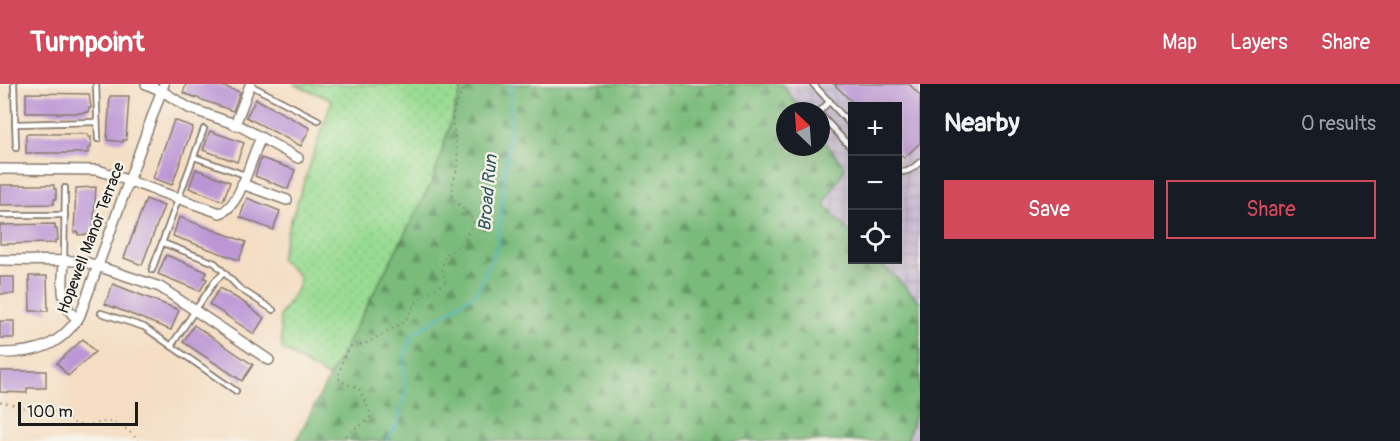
<!DOCTYPE html>
<html lang="en">
<head>
<meta charset="utf-8">
<style>
  :root { --surface:#171b24; --page:#242831; --text:#f1f3f6; --muted:#9ea1a6; --line:#363941; --accent:#d1495b }
  body { margin:0; font-family:Pangolin,sans-serif; background:var(--page); color:var(--text) }
  .controls { position:absolute; right:18px; top:18px; display:grid; overflow:hidden; border-radius:0px; box-shadow:0 6px 24px #0002 }
  .controls button { width:54px; height:54px; display:grid; place-items:center; padding:0; border:0; border-bottom:2px solid var(--line); background:var(--surface); color:var(--text); font:30px sans-serif }
  .compass { position:absolute; left:776px; top:18px; width:54px; height:54px; border-radius:50%; background:var(--surface); box-shadow:0 6px 24px #0002; rotate:335deg }
  .scale { position:absolute; left:18px; bottom:15px; width:120px; box-sizing:border-box; padding-left:6px; border:3px solid #1c1c1c; border-top:0; font-size:16px; line-height:21px; white-space:nowrap; color:#1c1c1c; -webkit-text-stroke:4px #f7f3e8; paint-order:stroke }
  .list { margin:0; padding:0; list-style:none }
  h2 { display:flex; justify-content:space-between; align-items:center; height:78px; margin:0; padding:0 24px; font-size:26px }
  h2 small { font-size:20px; font-weight:400; color:var(--muted) }
  .actions { display:flex; gap:12px; padding:18px 24px }
  .actions a { flex:1; padding:14px 0; border:2px solid var(--accent); border-radius:0px; text-align:center; font-size:21px; color:var(--accent) }
  .actions .main { background:var(--accent); color:#fff }
  .icon { flex:none; width:33px; height:33px; fill:none; stroke:currentColor; stroke-width:2; stroke-linecap:round; stroke-linejoin:round }
  .map { position:relative; flex:none; width:920px; height:357px; overflow:hidden }
  header { display:flex; align-items:center; gap:36px; box-sizing:border-box; height:84px; padding:0 30px; background:var(--accent); color:#fff }
  header strong { font-size:28px }
  nav { display:flex; gap:33px; margin-inline-start:auto; font-size:21px }
  main { display:flex }
  aside { flex:1; background:var(--surface) }
  .map>svg:first-child { display:block }
  .industrial { fill:url(#industrial-grid) }
  .grass { fill:url(#grass-dots); stroke:#5a7c57; stroke-width:1.5 }
  .forest { fill:url(#forest-firs); stroke:#4b6c4c; stroke-width:1.5 }
  .lines { fill:none; stroke-linecap:round; stroke-linejoin:round }
  .stream { stroke:#50b9ce; stroke-width:2 }
  .building { fill:#bc95d5 }
  .service-casing { stroke:#887c6f; stroke-width:8 }
  .minor-casing { stroke:#887c6f; stroke-width:12 }
  .path { stroke:#887c6f; stroke-width:1.5; stroke-dasharray:1.5 4.5; stroke-linecap:butt }
  .service { stroke:#fff; stroke-width:4.5 }
  .minor { stroke:#fff; stroke-width:9 }
  .labels { text-anchor:middle; dominant-baseline:central; stroke-width:4.5; stroke-linejoin:round; paint-order:stroke }
  .street-label { font-size:16px; fill:#1c1c1c; stroke:#f7f3e8 }
  .water-label { font-size:18px; font-style:italic; fill:#315b63; stroke:#f7f3e8 }
</style>
</head>
<body>
<header>
<strong>Turnpoint</strong>
<nav><a>Map</a><a>Layers</a><a>Share</a></nav>
</header>
<main>
<div class="map">
<svg width="920" height="357" viewBox="0 0 920 357">
  <defs>
    <pattern id="industrial-grid" width="8" height="8" patternUnits="userSpaceOnUse" patternTransform="scale(1.5)"><rect width="8" height="8" fill="#cbbfd5"/><path d="M0 4h8M4 0v8" fill="none" stroke="#aea4b6"/></pattern>
    <pattern id="grass-dots" width="8" height="8" patternUnits="userSpaceOnUse" patternTransform="scale(1.5)"><rect width="8" height="8" fill="#98db92"/><path d="M2 2h.1M6 6h.1" fill="none" stroke="#82bb7d" stroke-width="1.8" stroke-linecap="round"/></pattern>
    <pattern id="forest-firs" width="22" height="20" patternUnits="userSpaceOnUse" patternTransform="scale(1.5)"><rect width="22" height="20" fill="#7abb7c"/><path d="M5 1l3.5 6h-7zM16 11l3.5 6h-7z" fill="#639765"/></pattern>
  </defs>
  <rect width="100%" height="100%" fill="#f7f3e8"/>
  <filter id="ink" filterUnits="userSpaceOnUse"><feTurbulence type="fractalNoise" baseFrequency=".0167" numOctaves="2"/><feDisplacementMap in="SourceGraphic" scale="12" xChannelSelector="R" yChannelSelector="G"/><feConvolveMatrix kernelMatrix="1 2 1 2 8 2 1 2 1" color-interpolation-filters="sRGB"/></filter>
  <filter id="wash" filterUnits="userSpaceOnUse"><feTurbulence type="fractalNoise" baseFrequency=".008" numOctaves="4" result="noise"/><feDisplacementMap in="SourceGraphic" scale="24" xChannelSelector="R" yChannelSelector="G"/><feGaussianBlur stdDeviation="1.35" result="paint"/><feColorMatrix in="noise" values="0 0 0 0 0 0 0 0 0 0 0 0 0 0 0 0 0 1.4 0 .05"/><feComposite in="paint" operator="in"/></filter>
  <g filter="url(#wash)">
    <rect width="100%" height="100%" fill="#f4ddc2"/>
    <!-- industrial -->
    <g class="industrial">
      <polygon points="782,0 920,0 920,218 878,176 898,176 898,22 852,22 852,150 823,120 845,84 821,52 821,27 802,27"/>
      <polygon points="920,313 920,357 907,357"/>
    </g>
    <!-- grass -->
    <polygon class="grass" points="293,0 465,0 462,2 433,96 329,294 282,265 280,232 299,202 299,192 280,175 288,145 332,16"/>
    <!-- forest -->
    <polygon class="forest" points="465,0 782,0 802,27 785,27 785,63 821,63 821,52 845,84 824,120 852,150 852,176 878,176 920,218 920,313 907,357 296,357 433,96 462,2"/>
    <g class="lines">
      <!-- stream -->
      <polyline class="stream" points="387,357 397,340 405,309 404,275 412,251 476,209 498,160 510,35 511,0"/>
    </g>
    <g id="blocks">
      <!-- building -->
      <g class="building">
        <polygon points="186,0 216,0 240,8 233,27 183,9"/>
        <polygon points="834,0 909,0 920,11 920,59 904,74 897,67 897,22 856,22"/>
        <polygon points="26,9 89,10 91,24 89,24 88,28 79,29 26,29"/>
        <polygon points="110,12 129,12 126,56 123,56 123,58 107,56"/>
        <polygon points="256,15 310,44 301,62 246,33"/>
        <polygon points="174,36 193,43 172,101 153,94"/>
        <polygon points="210,47 244,59 237,78 203,66"/>
        <polygon points="26,50 88,50 88,53 91,53 91,64 88,64 88,69 26,69"/>
        <polygon points="261,74 295,86 288,105 255,92"/>
        <polygon points="196,85 230,98 223,117 189,104"/>
        <polygon points="0,101 54,101 54,105 56,105 56,115 54,115 54,120 0,121"/>
        <polygon points="96,103 93,148 89,148 89,150 78,151 78,148 74,149 76,104"/>
        <polygon points="247,114 280,127 273,146 240,133"/>
        <polygon points="146,115 164,122 142,181 124,174"/>
        <polygon points="179,133 246,158 239,176 173,152"/>
        <polygon points="55,140 55,145 57,145 58,156 55,156 55,159 0,160 0,141"/>
        <polygon points="166,171 207,188 204,194 207,195 200,207 158,190"/>
        <polygon points="29,192 47,192 48,227 30,227"/>
        <rect x="0" y="193" width="14" height="17"/>
        <polygon points="113,200 179,226 171,246 105,220"/>
        <polygon points="220,204 251,223 250,224 264,234 254,250 209,220"/>
        <rect x="0" y="237" width="14" height="17"/>
        <polygon points="194,241 253,281 242,297 183,258"/>
        <polygon points="83,255 95,268 68,292 57,279"/>
        <polygon points="0,287 46,287 46,304 27,304 27,309 0,308"/>
      </g>
    </g>
  </g>
  <g filter="url(#ink)">
    <use href="#blocks" fill-opacity="0" stroke="#887c6f" stroke-width="1.5"/>
    <g class="lines">
      <defs>
        <g id="service">
          <polyline points="14,0 16,64"/>
          <polyline points="96,0 98,55"/>
          <polyline points="813,0 852,42"/>
          <polyline points="250,1 318,36"/>
          <polyline points="820,27 830,17"/>
          <polyline points="821,31 852,65"/>
          <polyline points="15,40 97,38"/>
          <polyline points="194,73 245,91"/>
          <path d="M898 87C907 90 913 84 920 78"/>
          <polyline points="0,131 65,131"/>
          <polyline points="163,159 215,179 239,204 273,226"/>
          <polyline points="64,176 65,104"/>
          <polyline points="152,186 204,45"/>
          <polyline points="101,229 144,243 236,307"/>
          <polyline points="171,262 215,197 224,189"/>
        </g>
        <g id="minor">
          <polyline points="146,0 162,7 189,24 240,42 298,74"/>
          <polyline points="235,41 250,1"/>
          <path d="M0 85 98 86 220 129C241 123 250 74 261 54"/>
          <polyline points="242,100 287,116"/>
          <polyline points="0,176 82,177 160,203 269,276"/>
          <path d="M64 176C63 197 58 222 78 235"/>
          <path d="M0 269C35 269 60 263 80 231L164 0"/>
        </g>
      </defs>
      <!-- service casing -->
      <use href="#service" class="service-casing"/>
      <!-- minor casing -->
      <use href="#minor" class="minor-casing"/>
      <!-- path -->
      <g class="path">
        <polyline points="475,137 493,142"/>
        <path d="M0 318C10 319 18 323 27 325 38 327 50 324 60 329 68 332 71 340 80 341 86 342 92 340 98 339 117 334 127 345 139 357"/>
        <path d="M343 357C352 339 362 347 371 331L359 304 346 300 338 294 343 275 353 259 363 261 404 238 417 217 445 198 442 184 445 170C462 164 466 152 474 137L452 113 453 98 459 80 452 32 465 0"/>
      </g>
      <!-- service -->
      <use href="#service" class="service"/>
      <!-- minor -->
      <use href="#minor" class="minor"/>
    </g>
  </g>
  <g class="labels">
    <!-- street labels -->
    <g class="street-label">
      <text transform="translate(91 154) rotate(-69)">Hopewell Manor Terrace</text>
    </g>
    <!-- water labels -->
    <g class="water-label">
      <text transform="translate(488 109) rotate(-85)">Broad Run</text>
    </g>
  </g>
</svg>
<div class="controls">
<button>+</button>
<button>−</button>
<button><svg class="icon" aria-label="locate" viewBox="0 0 24 24"><circle cx="12" cy="12" r="6"/><path d="M12 2v4M12 18v4M2 12h4M18 12h4"/></svg></button>
</div>
<svg class="compass" viewBox="-18 -18 36 36"><path d="M0-13l5 13h-10z" fill="#e53935"/><path d="M0 13l5-13h-10z" fill="#9ea1a6"/></svg>
<div class="scale">100 m</div>
</div>
<aside>
<h2>Nearby<small>0 results</small></h2>
<ul class="list">
</ul>
<div class="actions"><a class="main">Save</a><a>Share</a></div>
</aside>
</main>
</body>
</html>
